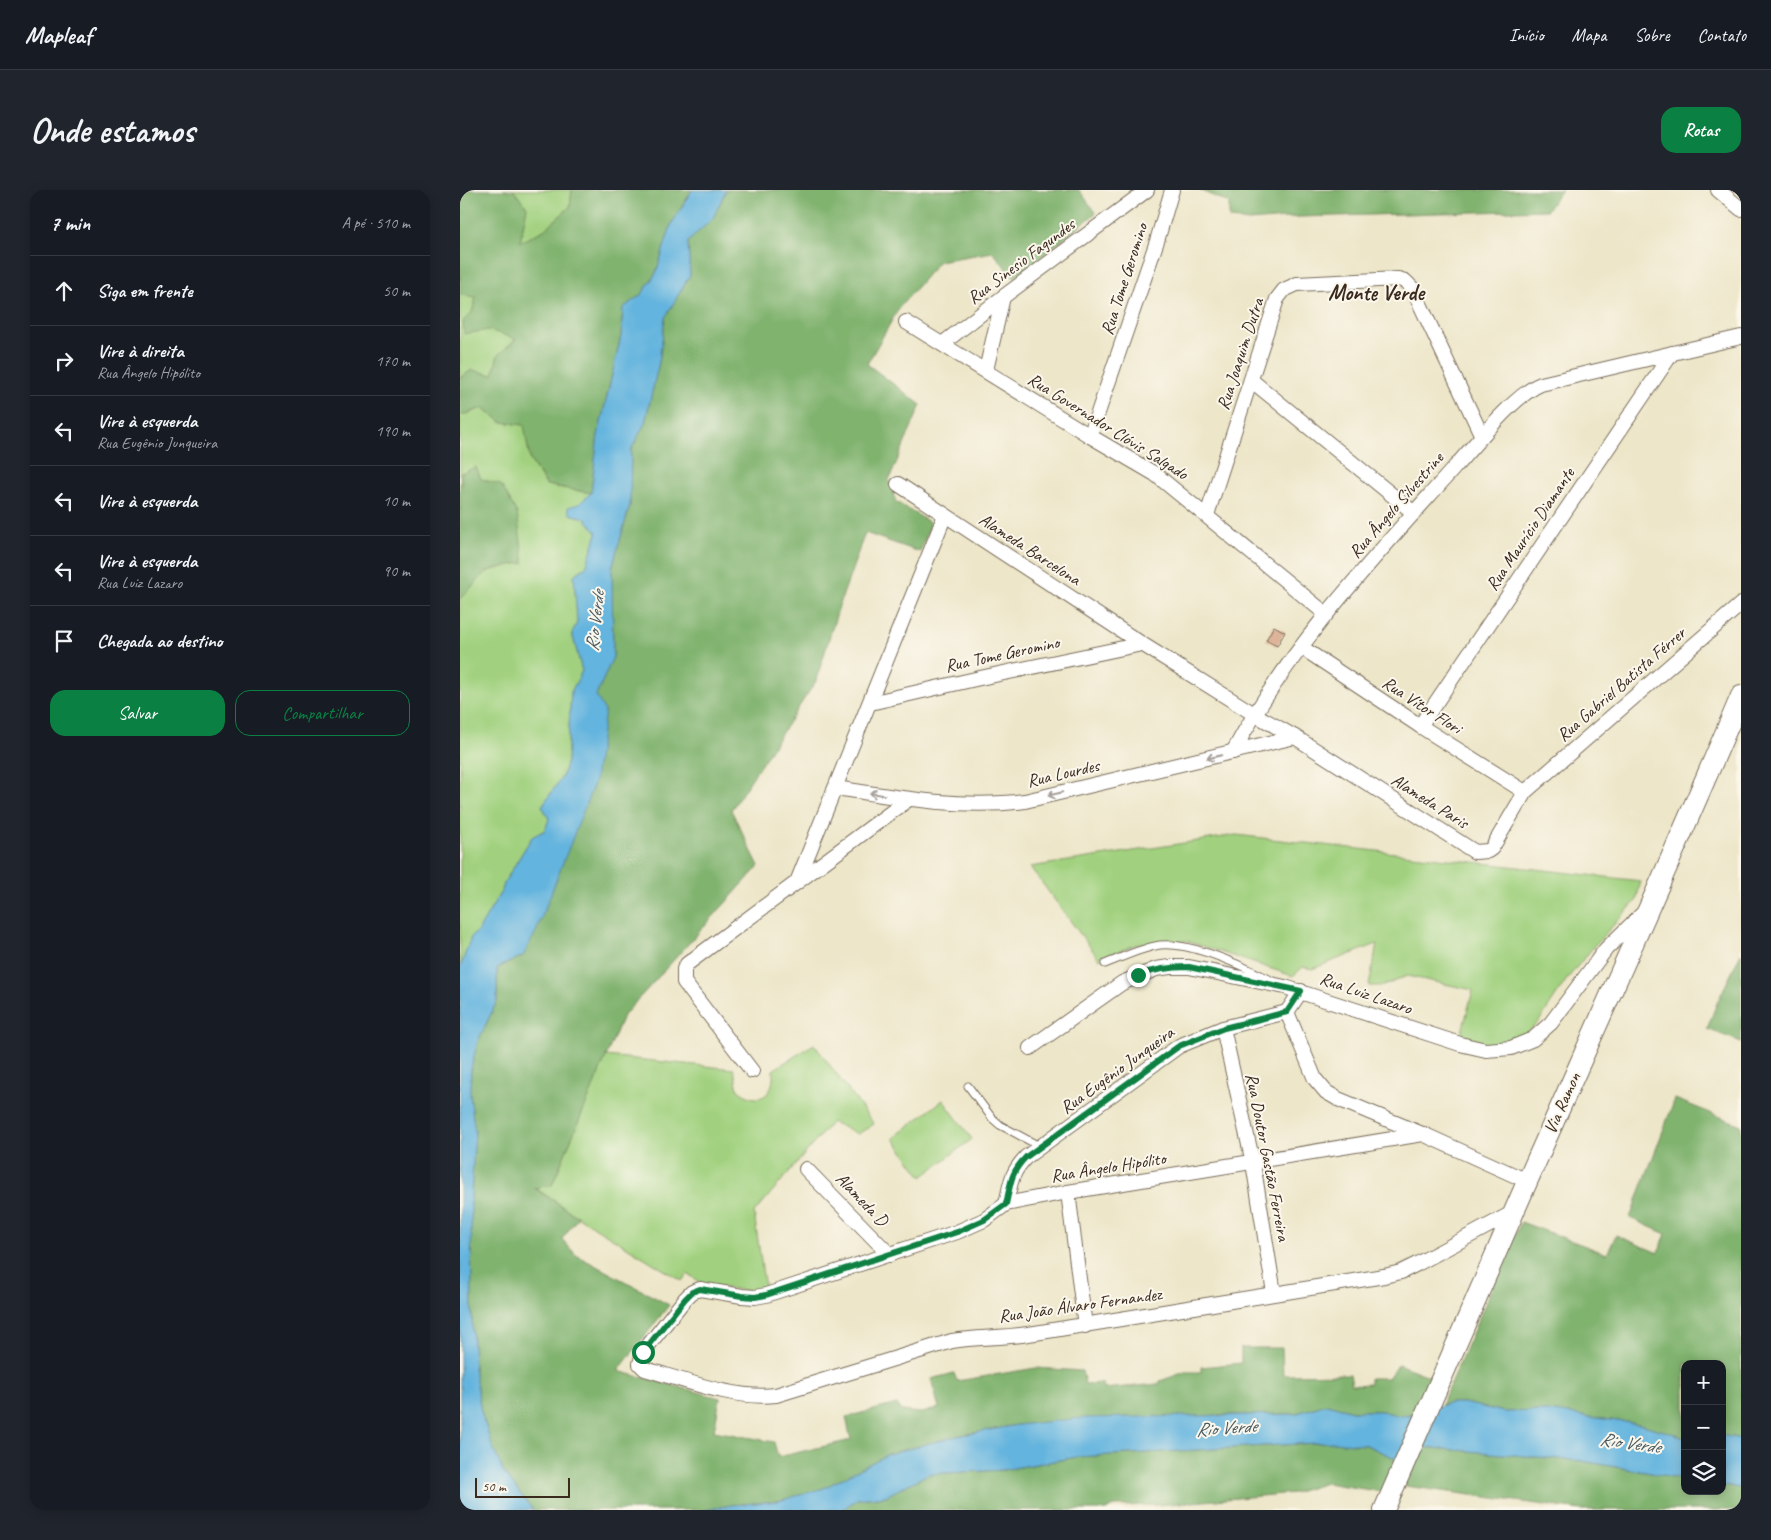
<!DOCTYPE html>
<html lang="pt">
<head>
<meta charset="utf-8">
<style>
  :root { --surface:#171b24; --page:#20242c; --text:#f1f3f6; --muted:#9ea1a6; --line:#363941; --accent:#0b8043 }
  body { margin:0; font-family:Caveat,sans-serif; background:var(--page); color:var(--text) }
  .controls { position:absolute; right:15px; bottom:15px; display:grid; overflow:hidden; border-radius:10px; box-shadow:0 2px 12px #0003 }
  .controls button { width:45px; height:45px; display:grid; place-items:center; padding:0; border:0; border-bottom:1px solid var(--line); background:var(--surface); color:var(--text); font:25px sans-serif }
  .scale { position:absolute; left:15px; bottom:12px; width:95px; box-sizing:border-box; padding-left:5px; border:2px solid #3b2a1e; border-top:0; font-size:14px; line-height:18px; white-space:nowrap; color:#3b2a1e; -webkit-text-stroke:4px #fbf7ec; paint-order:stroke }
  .stop { position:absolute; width:15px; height:15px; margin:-11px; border:4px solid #0b8043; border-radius:50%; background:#fff }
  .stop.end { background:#0b8043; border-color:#fff; box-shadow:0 1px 5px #0008 }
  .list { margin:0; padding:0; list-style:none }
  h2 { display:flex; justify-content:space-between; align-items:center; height:65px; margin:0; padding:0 20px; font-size:21px }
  h2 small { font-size:16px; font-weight:400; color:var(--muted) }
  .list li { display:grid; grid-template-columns:32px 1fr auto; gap:15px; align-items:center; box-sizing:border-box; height:70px; padding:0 20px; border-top:1px solid var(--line) }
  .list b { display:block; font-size:19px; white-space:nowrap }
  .list p { margin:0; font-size:16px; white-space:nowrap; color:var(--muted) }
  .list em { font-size:16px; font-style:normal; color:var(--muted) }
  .actions { display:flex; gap:10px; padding:15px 20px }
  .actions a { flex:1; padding:11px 0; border:1px solid var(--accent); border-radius:15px; text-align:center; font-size:18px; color:var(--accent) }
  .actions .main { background:var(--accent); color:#fff }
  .icon { flex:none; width:28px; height:28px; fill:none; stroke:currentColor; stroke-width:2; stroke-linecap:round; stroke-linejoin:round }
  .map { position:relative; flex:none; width:1281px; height:1320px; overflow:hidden; border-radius:15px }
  header { display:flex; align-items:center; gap:30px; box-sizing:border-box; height:70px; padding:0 25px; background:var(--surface); border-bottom:1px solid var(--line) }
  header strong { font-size:24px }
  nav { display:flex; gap:28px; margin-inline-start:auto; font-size:18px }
  .intro { display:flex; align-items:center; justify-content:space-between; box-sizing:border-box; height:120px; padding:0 30px }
  h1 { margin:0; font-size:35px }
  .button { padding:12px 22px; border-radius:15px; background:var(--accent); color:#fff; font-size:18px; font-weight:700 }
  main { display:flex; gap:30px; padding:0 30px }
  aside { flex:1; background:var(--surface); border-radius:15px; box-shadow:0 2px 12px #0003 }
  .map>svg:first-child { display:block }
  .green { fill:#a1d17f; stroke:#6e7e4e }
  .forest { fill:#80b36e; stroke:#5e6e46 }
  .water { fill:#63b4de; stroke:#4f6f7e }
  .building { fill:#ddb499 }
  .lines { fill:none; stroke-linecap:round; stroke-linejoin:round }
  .lane-casing { stroke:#796c5a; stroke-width:9 }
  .street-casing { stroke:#796c5a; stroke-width:16 }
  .secondary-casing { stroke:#796c5a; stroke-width:22 }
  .lane { stroke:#fff; stroke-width:7 }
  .street { stroke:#fff; stroke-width:14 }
  .secondary { stroke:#fff; stroke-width:20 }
  .oneway { stroke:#a79f9a }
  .route { stroke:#0b8043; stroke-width:6 }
  .labels { text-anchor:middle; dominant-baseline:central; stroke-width:4; stroke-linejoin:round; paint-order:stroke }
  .street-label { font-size:18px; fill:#3b2a1e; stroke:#fbf7ec }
  .water-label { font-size:19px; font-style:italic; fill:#495a61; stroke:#fbf7ec }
  .district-label { font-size:22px; font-weight:bold; fill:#3b2a1e; stroke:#fbf7ec }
</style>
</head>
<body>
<header>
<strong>Mapleaf</strong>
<nav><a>Início</a><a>Mapa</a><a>Sobre</a><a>Contato</a></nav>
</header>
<div class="intro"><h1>Onde estamos</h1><a class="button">Rotas</a></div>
<main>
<aside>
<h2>7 min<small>A pé · 510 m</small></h2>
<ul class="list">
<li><svg class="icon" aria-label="ahead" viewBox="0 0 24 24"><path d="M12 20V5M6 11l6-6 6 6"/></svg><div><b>Siga em frente</b></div><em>50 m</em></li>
<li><svg class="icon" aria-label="right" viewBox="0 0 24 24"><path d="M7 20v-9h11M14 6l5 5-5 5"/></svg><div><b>Vire à direita</b><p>Rua Ângelo Hipólito</p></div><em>170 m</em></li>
<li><svg class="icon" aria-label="left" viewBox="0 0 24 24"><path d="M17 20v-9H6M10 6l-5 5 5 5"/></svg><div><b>Vire à esquerda</b><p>Rua Eugênio Junqueira</p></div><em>190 m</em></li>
<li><svg class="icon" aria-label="left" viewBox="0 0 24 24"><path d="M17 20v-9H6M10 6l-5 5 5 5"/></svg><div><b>Vire à esquerda</b></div><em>10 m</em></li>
<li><svg class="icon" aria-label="left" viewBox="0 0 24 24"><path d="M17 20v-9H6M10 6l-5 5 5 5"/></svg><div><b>Vire à esquerda</b><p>Rua Luiz Lazaro</p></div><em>90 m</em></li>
<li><svg class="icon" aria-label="arrive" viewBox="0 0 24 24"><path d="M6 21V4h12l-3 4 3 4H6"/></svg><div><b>Chegada ao destino</b></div></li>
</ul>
<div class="actions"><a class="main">Salvar</a><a>Compartilhar</a></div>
</aside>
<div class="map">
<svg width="1281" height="1320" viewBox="0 0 1281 1320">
  <rect width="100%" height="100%" fill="#fbf7ec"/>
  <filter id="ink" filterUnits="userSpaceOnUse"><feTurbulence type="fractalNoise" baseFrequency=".02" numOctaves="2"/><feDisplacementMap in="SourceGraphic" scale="10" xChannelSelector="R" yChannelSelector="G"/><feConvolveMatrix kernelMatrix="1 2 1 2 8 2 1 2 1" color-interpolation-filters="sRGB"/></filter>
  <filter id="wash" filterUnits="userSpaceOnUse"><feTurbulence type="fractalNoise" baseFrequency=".0096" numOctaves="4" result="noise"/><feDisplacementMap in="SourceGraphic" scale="20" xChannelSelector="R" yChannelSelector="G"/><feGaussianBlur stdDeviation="1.12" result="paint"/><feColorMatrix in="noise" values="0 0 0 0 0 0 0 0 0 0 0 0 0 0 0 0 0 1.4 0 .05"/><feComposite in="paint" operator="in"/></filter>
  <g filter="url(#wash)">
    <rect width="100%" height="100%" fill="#ede6c9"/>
    <!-- green -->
    <g class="green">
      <polygon points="53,0 112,0 110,17 84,40 60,53 67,17"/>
      <polygon points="0,105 17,107 12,122 3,131 57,149 38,165 33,185 12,180 0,188"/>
      <polygon points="23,218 42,232 65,235 70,270 86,295 131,303 119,314 108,318 110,324 125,328 137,343 126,377 114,385 117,433 112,443 122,481 111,502 107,571 102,587 82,616 89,629 85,640 72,647 45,691 42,700 18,741 11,747 0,778 0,409 28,381 54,374 63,373 3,296 0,296 0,226"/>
      <polygon points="776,645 1181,691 1176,711 1135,755 1107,789 1078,833 1061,847 1041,854 1023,854 1000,849 1013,800 947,786 923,796 909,796 917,754 852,779 843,777 833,786 727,751 701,752 675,755 639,769 570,677"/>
      <path d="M354 854 414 934 398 944 372 932 294 1023 305 1099 295 1102 245 1095 228 1084 222 1091 118 1027 74 997 92 995 146 866 274 879 278 900C300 917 315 905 313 880Z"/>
      <polygon points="483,910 512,949 462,987 433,948"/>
    </g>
    <!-- forest -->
    <g class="forest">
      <polygon points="0,0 53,0 67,17 60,52 84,40 110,17 112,0 232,0 211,35 196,83 182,104 163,118 161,146 138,245 131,303 87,295 70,270 64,235 42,232 23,218 0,226 0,188 12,180 33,185 38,165 56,149 29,140 4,144 3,131 12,122 16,107 0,105"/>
      <polygon points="266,0 619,0 636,23 554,88 533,62 479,71 439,118 407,174 461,215 429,290 436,312 471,333 460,362 405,343 379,416 356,491 271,620 299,676 163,826 92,995 74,998 118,1027 102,1049 116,1065 209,1115 158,1181 260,1208 254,1241 314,1252 318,1267 391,1250 386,1227 437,1214 442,1221 462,1223 479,1218 471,1189 494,1183 497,1191 576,1178 622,1181 625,1194 642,1193 643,1199 699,1194 700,1191 725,1182 741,1182 741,1177 781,1173 781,1158 822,1158 823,1185 890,1184 892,1195 910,1194 910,1188 928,1188 938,1174 974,1188 959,1222 940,1226 922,1221 892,1221 867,1214 834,1224 760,1225 557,1235 497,1246 428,1264 364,1298 318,1311 272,1315 244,1320 73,1320 44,1283 32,1255 21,1222 14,1178 12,1130 11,1006 15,941 10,906 11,878 18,851 37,811 37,778 63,766 136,506 153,467 152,378 170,315 171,260 185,233 199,172 205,128 230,85 228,52 253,28"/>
      <polygon points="739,0 1102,0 1087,20 839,27 789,31 769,29 769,13"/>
      <polygon points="16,277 21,289 41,295 57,323 64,373 54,374 28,381 0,409 0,296 2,295 1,283"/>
      <polygon points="1281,763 1281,852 1247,839 1257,813"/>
      <polygon points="1215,909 1281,935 1281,1249 1262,1245 1262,1174 1225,1174 1225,1247 1179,1234 1087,1221 1044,1222 1004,1213 989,1213 981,1215 1061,1032 1147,1064 1156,1045 1198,1063 1206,1044 1170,1028"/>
      <polygon points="873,1252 906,1255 937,1269 923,1302 866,1293 834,1303 698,1315 654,1316 646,1320 382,1320 397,1309 426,1306 468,1284 543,1280 617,1267"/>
      <polygon points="962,1257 1122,1271 1225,1289 1225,1301 1262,1301 1262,1296 1281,1298 1281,1320 1122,1320 945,1296"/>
    </g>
    <!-- water -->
    <g class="water">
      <polygon points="232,0 266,0 253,28 228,52 230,85 205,128 199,172 185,233 171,260 170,315 152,378 153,467 136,506 145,521 135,591 76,742 63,766 37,778 37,811 18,851 11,878 10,906 15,941 11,1006 12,1130 14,1178 21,1222 32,1255 44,1283 73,1320 0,1320 0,778 11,747 18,741 42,700 45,691 72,647 85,640 89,629 82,616 102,587 107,571 111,502 122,481 112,443 117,433 114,385 126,377 137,343 125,328 110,324 108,317 119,314 131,303 138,245 161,146 163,118 182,104 196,83 211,35"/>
      <polygon points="989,1213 1004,1213 1044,1222 1087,1221 1179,1234 1225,1247 1225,1289 1122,1271 962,1257 937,1269 906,1255 873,1252 617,1267 543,1280 468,1284 426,1306 397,1309 382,1320 244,1320 272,1315 318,1311 364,1298 428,1264 497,1246 557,1235 622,1228 834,1224 867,1214 892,1221 922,1221 940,1226 953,1224"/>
      <polygon points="1262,1245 1281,1249 1281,1298 1262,1296"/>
    </g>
    <g id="blocks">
      <!-- building -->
      <polygon class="building" points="814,436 825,442 817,456 806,450"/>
    </g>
  </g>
  <g filter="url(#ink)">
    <use href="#blocks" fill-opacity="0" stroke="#796c5a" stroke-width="1"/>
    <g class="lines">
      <defs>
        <g id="lane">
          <path d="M645 774C663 767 681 758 700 755 731 752 781 775 809 789"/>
          <polyline points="508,896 532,928 540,935 581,957"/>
        </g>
        <g id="street">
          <polyline points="1258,0 1281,19"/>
          <polyline points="446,132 630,246 695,284 866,424"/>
          <polyline points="482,154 543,107 687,0"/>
          <polyline points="526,180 543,107"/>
          <polyline points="791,190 954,323"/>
          <polyline points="630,246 697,51 712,0"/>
          <polyline points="438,294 682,454 794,524 835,547 1015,662 1028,661 1032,658 1065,602 1281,414"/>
          <polyline points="747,325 817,109 824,100 837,94 938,89 945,91 953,99 1022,246"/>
          <polyline points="841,457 960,536 1065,602"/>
          <polyline points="410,513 520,488 682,454"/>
          <polyline points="960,536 1212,163"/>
          <path d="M773 562C830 456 914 368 994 278 1014 256 1055 204 1081 194L1281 147"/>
          <path d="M376 598C439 608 501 619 565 611L835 547"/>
          <polyline points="337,692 485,325"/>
          <polyline points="827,822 855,889 866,902 878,909 962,944"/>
          <polyline points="827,822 841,801"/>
          <polyline points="763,838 793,973 814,1103"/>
          <polyline points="570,858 662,793 696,779 710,777 729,777 825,797 1000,854 1026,860 1051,858 1073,849 1091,833 1146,759 1183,723"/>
          <polyline points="292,881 224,792 224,779 227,774 449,609"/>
          <polyline points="346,979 430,1065"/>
          <polyline points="608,1002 625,1136"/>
          <path d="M546 1014C551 993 550 984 566 967L719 856 763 838 827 822"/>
          <path d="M1054 1022 957 1074 941 1082 924 1086C807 1104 692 1125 575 1143 547 1148 519 1147 492 1151L316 1205C276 1210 224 1190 185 1179L180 1174 183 1162 225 1109 232 1102 240 1099 282 1106 295 1107 306 1105 497 1042 524 1030 546 1014 608 1002 963 944 1067 991"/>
        </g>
        <path id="secondary" d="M924 1320C972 1211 1019 1101 1067 992 1139 830 1212 669 1281 506"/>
      </defs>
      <!-- lane casing -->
      <use href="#lane" class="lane-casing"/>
      <!-- street casing -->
      <use href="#street" class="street-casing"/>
      <!-- secondary casing -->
      <use href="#secondary" class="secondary-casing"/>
      <!-- lane -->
      <use href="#lane" class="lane"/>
      <!-- street -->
      <use href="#street" class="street"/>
      <!-- secondary -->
      <use href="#secondary" class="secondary"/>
    </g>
    <!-- one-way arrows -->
    <defs><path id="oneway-shaft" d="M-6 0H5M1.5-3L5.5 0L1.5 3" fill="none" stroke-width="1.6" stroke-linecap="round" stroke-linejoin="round" transform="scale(1.25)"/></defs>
    <g class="oneway">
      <use href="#oneway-shaft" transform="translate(754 567) rotate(167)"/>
      <use href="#oneway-shaft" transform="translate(417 604) rotate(-171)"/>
      <use href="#oneway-shaft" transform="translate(595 604) rotate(167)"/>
    </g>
  </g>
  <g class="lines" filter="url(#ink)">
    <!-- route -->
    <path class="route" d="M183 1162 225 1109 232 1102 240 1099 282 1106 295 1107 306 1105 497 1042 524 1030 546 1014C551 993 550 983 566 967L719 856 764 838 827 822 841 801 729 777C710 777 696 779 678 785"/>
  </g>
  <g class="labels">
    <!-- street labels -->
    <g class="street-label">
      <text transform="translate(561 71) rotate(-37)">Rua Sinesio Fagundes</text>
      <text transform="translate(664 89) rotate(-72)">Rua Tome Geromino</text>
      <text transform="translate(780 164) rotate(-72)">Rua Joaquim Dutra</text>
      <text transform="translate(648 236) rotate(32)">Rua Governador Clóvis Salgado</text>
      <text transform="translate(936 315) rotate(-49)">Rua Ângelo Silvestrine</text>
      <text transform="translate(1070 339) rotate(-56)">Rua Maurício Diamante</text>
      <text transform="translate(570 359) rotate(33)">Alameda Barcelona</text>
      <text transform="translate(542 464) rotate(-12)">Rua Tome Geromino</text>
      <text transform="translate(1161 494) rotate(-41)">Rua Gabriel Batista Férrer</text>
      <text transform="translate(962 515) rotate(33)">Rua Vítor Flori</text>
      <text transform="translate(603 583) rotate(-13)">Rua Lourdes</text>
      <text transform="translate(970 611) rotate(32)">Alameda Paris</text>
      <text transform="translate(906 803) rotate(19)">Rua Luiz Lazaro</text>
      <text transform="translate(657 880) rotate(-36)">Rua Eugênio Junqueira</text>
      <text transform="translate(1102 913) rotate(-66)">Via Ramon</text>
      <text transform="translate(808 967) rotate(79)">Rua Doutor Gastão Ferreira</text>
      <text transform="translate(648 977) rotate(-9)">Rua Ângelo Hipólito</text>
      <text transform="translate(402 1009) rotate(46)">Alameda D</text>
      <text transform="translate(620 1115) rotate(-8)">Rua João Álvaro Fernandez</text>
    </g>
    <!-- water labels -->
    <g class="water-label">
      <text transform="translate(135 431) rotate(-84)">Rio Verde</text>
      <text transform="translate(766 1238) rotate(-4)">Rio Verde</text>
      <text transform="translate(1170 1253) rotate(8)">Rio Verde</text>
    </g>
    <!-- district labels -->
    <g class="district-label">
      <text x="916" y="103">Monte Verde</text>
    </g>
  </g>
</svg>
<div class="controls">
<button>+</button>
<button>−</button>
<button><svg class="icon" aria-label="layers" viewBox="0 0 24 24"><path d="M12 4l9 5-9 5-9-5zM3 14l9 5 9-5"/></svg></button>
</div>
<div class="scale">50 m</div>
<div class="stop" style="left:183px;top:1162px"></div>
<div class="stop end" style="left:678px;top:785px"></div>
</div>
</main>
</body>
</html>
